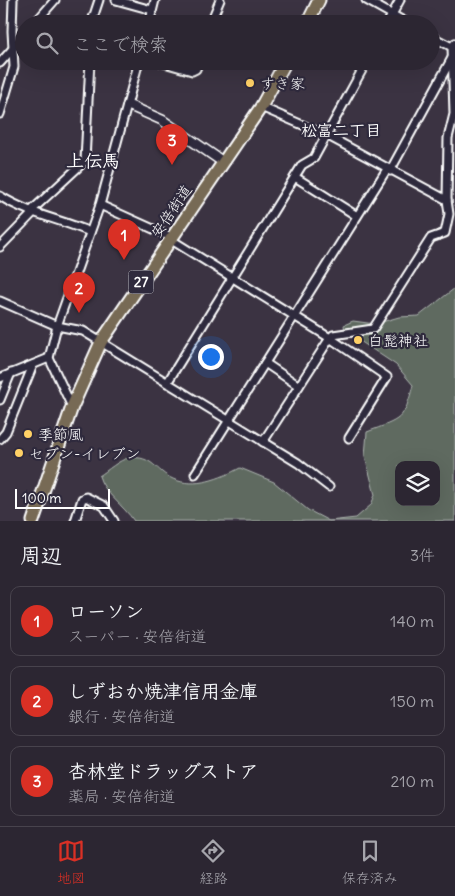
<!DOCTYPE html>
<html lang="ja">
<head>
<meta charset="utf-8">
<style>
  :root { --surface:#2c2632; --page:#342e3a; --text:#f1f3f6; --muted:#a6a5ac; --line:#48434d; --accent:#d93025 }
  body { margin:0; font-family:Delius,"Klee One",sans-serif; background:var(--page); color:var(--text) }
  .controls { position:absolute; right:15px; bottom:15px; display:grid; overflow:hidden; border-radius:10px; box-shadow:0 5px 20px #0002 }
  .controls button { width:45px; height:45px; display:grid; place-items:center; padding:0; border:0; border-bottom:1px solid var(--line); background:var(--surface); color:var(--text); font:25px sans-serif }
  .scale { position:absolute; left:15px; bottom:12px; width:95px; box-sizing:border-box; padding-left:5px; border:2px solid #fff; border-top:0; font-size:14px; line-height:18px; white-space:nowrap; color:#fff; -webkit-text-stroke:4px #2f2a3d; paint-order:stroke }
  .you { position:absolute; left:210px; top:356px; width:18px; height:18px; margin:-12px; border:4px solid #fff; border-radius:50%; background:#1a73e8; box-shadow:0 0 0 8px #1a73e833 }
  .badge { display:grid; place-items:center; width:32px; height:32px; border-radius:50%; background:var(--accent); color:#fff; font-size:16px; font-weight:700 }
  .pin { position:absolute; translate:-50% -41px; filter:drop-shadow(0 1px 2px #0008) }
  .pin::after { content:''; position:absolute; top:26px; width:18px; height:15px; background:inherit; clip-path:polygon(0 0,100% 0,50% 100%) }
  .list { margin:0; padding:0; list-style:none }
  h2 { display:flex; justify-content:space-between; align-items:center; height:65px; margin:0; padding:0 20px; font-size:21px }
  h2 small { font-size:16px; font-weight:400; color:var(--muted) }
  .list li { display:grid; grid-template-columns:32px 1fr auto; gap:15px; align-items:center; box-sizing:border-box; height:70px; margin:0 10px 10px; padding:0 10px; border:1px solid var(--line); border-radius:10px }
  .list b { display:block; font-size:19px; white-space:nowrap }
  .list p { margin:0; font-size:16px; white-space:nowrap; color:var(--muted) }
  .list em { font-size:16px; font-style:normal; color:var(--muted) }
  .icon { flex:none; width:28px; height:28px; fill:none; stroke:currentColor; stroke-width:2; stroke-linecap:round; stroke-linejoin:round }
  .map { position:relative; flex:none; width:455px; height:521px; overflow:hidden }
  .search { position:absolute; background:var(--surface); box-shadow:0 5px 20px #0002; left:15px; right:15px; top:15px; height:55px; display:flex; align-items:center; gap:12px; box-sizing:border-box; padding:0 18px; border-radius:28px; color:var(--muted); font-size:19px }
  .sheet { height:305px; background:var(--surface) }
  nav { display:flex; justify-content:space-around; align-items:center; box-sizing:border-box; height:70px; border-top:1px solid var(--line); background:var(--surface); font-size:14px; color:var(--muted) }
  nav a { display:grid; justify-items:center; gap:2px }
  nav .on { color:var(--accent) }
  .map>svg:first-child { display:block }
  .green { fill:#5e6b61; stroke:#aeb5b0; fill-rule:evenodd }
  .lines { fill:none; stroke-linecap:round; stroke-linejoin:round }
  .minor-casing { stroke:#fff; stroke-width:11 }
  .tertiary-casing { stroke:#fff; stroke-width:12 }
  .primary-casing { stroke:#fff; stroke-width:15 }
  .minor { stroke:#2f2a3d; stroke-width:7 }
  .tertiary { stroke:#2f2a3d; stroke-width:9 }
  .primary { stroke:#776a54; stroke-width:11 }
  .poi-dot { fill:#ffd166; stroke:#2f2a3d; stroke-width:2 }
  .labels { text-anchor:middle; dominant-baseline:central; stroke-width:4.5; stroke-linejoin:round; paint-order:stroke }
  .shield { fill:#2f2a3d; stroke:#c1bfc5; stroke-width:1 }
  .shield-label { font-size:14px; font-weight:bold; fill:#fff }
  .poi-label { font-size:15px; fill:#fff; stroke:#2f2a3d; text-anchor:start }
  .street-label { font-size:15px; fill:#fff; stroke:#2f2a3d }
  .neighbourhood-label { font-size:16px; font-weight:bold; fill:#fff; stroke:#2f2a3d }
  .quarter-label { font-size:18px; font-weight:bold; fill:#fff; stroke:#2f2a3d }
</style>
</head>
<body>
<div class="map">
<svg width="455" height="521" viewBox="0 0 455 521">
  <rect width="100%" height="100%" fill="#3b3342"/>
  <filter id="ink" filterUnits="userSpaceOnUse"><feTurbulence type="fractalNoise" baseFrequency=".02" numOctaves="2"/><feDisplacementMap in="SourceGraphic" scale="10" xChannelSelector="R" yChannelSelector="G"/><feConvolveMatrix kernelMatrix="1 2 1 2 8 2 1 2 1" color-interpolation-filters="sRGB"/></filter>
  <g filter="url(#ink)">
    <!-- green -->
    <path class="green" d="M455 288V521H134C124 506 103 492 99 476 107 471 120 459 129 458 153 455 155 471 173 479 195 489 221 478 240 468L274 482 308 510 329 521 356 518 371 505 375 495 365 456 367 432C401 419 404 421 413 385L396 365 345 331 344 325 353 321 375 324 399 317 419 316ZM399 465H436V502H399Z"/>
    <g class="lines">
      <defs>
        <g id="minor">
          <polyline points="116,0 152,10"/>
          <polyline points="366,0 409,24"/>
          <polyline points="34,24 55,0"/>
          <polyline points="91,24 99,0"/>
          <polyline points="149,24 155,0"/>
          <polyline points="210,24 220,0"/>
          <polyline points="387,24 400,0"/>
          <polyline points="431,36 452,47"/>
          <polyline points="157,61 192,71 196,69 199,61"/>
          <polyline points="269,61 282,68"/>
          <polyline points="0,63 24,36"/>
          <polyline points="261,107 328,136 447,200"/>
          <polyline points="0,114 14,67 12,31 13,0"/>
          <polyline points="390,171 452,58"/>
          <polyline points="295,177 357,216"/>
          <path d="M0 196C28 214 60 219 90 232"/>
          <polyline points="100,205 171,237"/>
          <polyline points="30,212 85,161 90,61"/>
          <polyline points="170,239 330,338 387,377 349,438"/>
          <polyline points="0,247 33,213"/>
          <polyline points="0,301 57,326 83,331 298,463 329,487"/>
          <polyline points="265,363 299,386"/>
          <polyline points="0,378 49,358"/>
          <polyline points="167,383 302,165 314,158 367,61"/>
          <polyline points="0,400 11,373"/>
          <polyline points="72,407 49,358 57,326 100,205 139,61"/>
          <polyline points="0,439 6,432 33,365"/>
          <polyline points="263,442 330,338 333,335 373,329 431,238 445,233 449,214 447,200 448,138 454,114 452,47 455,43"/>
          <polyline points="195,474 387,169"/>
          <polyline points="75,521 82,499 86,497 104,506 114,521"/>
        </g>
        <polyline id="tertiary" points="128,105 162,120 223,162"/>
        <g id="primary">
          <polyline points="307,24 319,0"/>
          <polyline points="33,521 72,407 101,342 261,107 286,61"/>
        </g>
      </defs>
      <!-- minor casing -->
      <use href="#minor" class="minor-casing"/>
      <!-- tertiary casing -->
      <use href="#tertiary" class="tertiary-casing"/>
      <!-- primary casing -->
      <use href="#primary" class="primary-casing"/>
      <!-- minor -->
      <use href="#minor" class="minor"/>
      <!-- tertiary -->
      <use href="#tertiary" class="tertiary"/>
      <!-- primary -->
      <use href="#primary" class="primary"/>
    </g>
  </g>
  <!-- markers -->
  <g class="poi-dot">
    <circle cx="250" cy="83" r="5"/>
    <circle cx="358" cy="340" r="5"/>
    <circle cx="28" cy="434" r="5"/>
    <circle cx="19" cy="453" r="5"/>
  </g>
  <g class="labels">
    <!-- shield labels -->
    <rect class="shield" x="128.5" y="270.5" width="25" height="23" rx="4"/>
    <g class="shield-label">
      <text x="141" y="282">27</text>
    </g>
    <!-- poi labels -->
    <g class="poi-label">
      <text x="260" y="83">すき家</text>
      <text x="368" y="340">白髭神社</text>
      <text x="38" y="434">季節風</text>
      <text x="29" y="453">セブン-イレブン</text>
    </g>
    <!-- street labels -->
    <g class="street-label">
      <text transform="translate(171 211) rotate(-56)">安倍街道</text>
    </g>
    <!-- neighbourhood labels -->
    <g class="neighbourhood-label">
      <text x="341" y="130">松富二丁目</text>
    </g>
    <!-- quarter labels -->
    <g class="quarter-label">
      <text x="93" y="160">上伝馬</text>
    </g>
  </g>
</svg>
<div class="controls">
<button><svg class="icon" aria-label="layers" viewBox="0 0 24 24"><path d="M12 4l9 5-9 5-9-5zM3 14l9 5 9-5"/></svg></button>
</div>
<div class="scale">100 m</div>
<div class="you"></div>
<div class="pin badge" style="left:124px;top:260px">1</div>
<div class="pin badge" style="left:79px;top:313px">2</div>
<div class="pin badge" style="left:172px;top:165px">3</div>
<div class="search"><svg class="icon" aria-label="search" viewBox="0 0 24 24"><circle cx="10" cy="10" r="6"/><path d="M15 15l6 6"/></svg>ここで検索</div>
</div>
<section class="sheet">
<h2>周辺<small>3件</small></h2>
<ul class="list">
<li><span class="badge">1</span><div><b>ローソン</b><p>スーパー · 安倍街道</p></div><em>140 m</em></li>
<li><span class="badge">2</span><div><b>しずおか焼津信用金庫</b><p>銀行 · 安倍街道</p></div><em>150 m</em></li>
<li><span class="badge">3</span><div><b>杏林堂ドラッグストア</b><p>薬局 · 安倍街道</p></div><em>210 m</em></li>
</ul>
</section>
<nav>
<a class="on"><svg class="icon" aria-label="map" viewBox="0 0 24 24"><path d="M3 6l6-2 6 2 6-2v14l-6 2-6-2-6 2zM9 4v14M15 6v14"/></svg>地図</a>
<a><svg class="icon" aria-label="directions" viewBox="0 0 24 24"><path d="M12 3l9 9-9 9-9-9zM9 14v-3h6M13 9l2 2-2 2"/></svg>経路</a>
<a><svg class="icon" aria-label="saved" viewBox="0 0 24 24"><path d="M7 4h10v16l-5-4-5 4z"/></svg>保存済み</a>
</nav>
</body>
</html>
